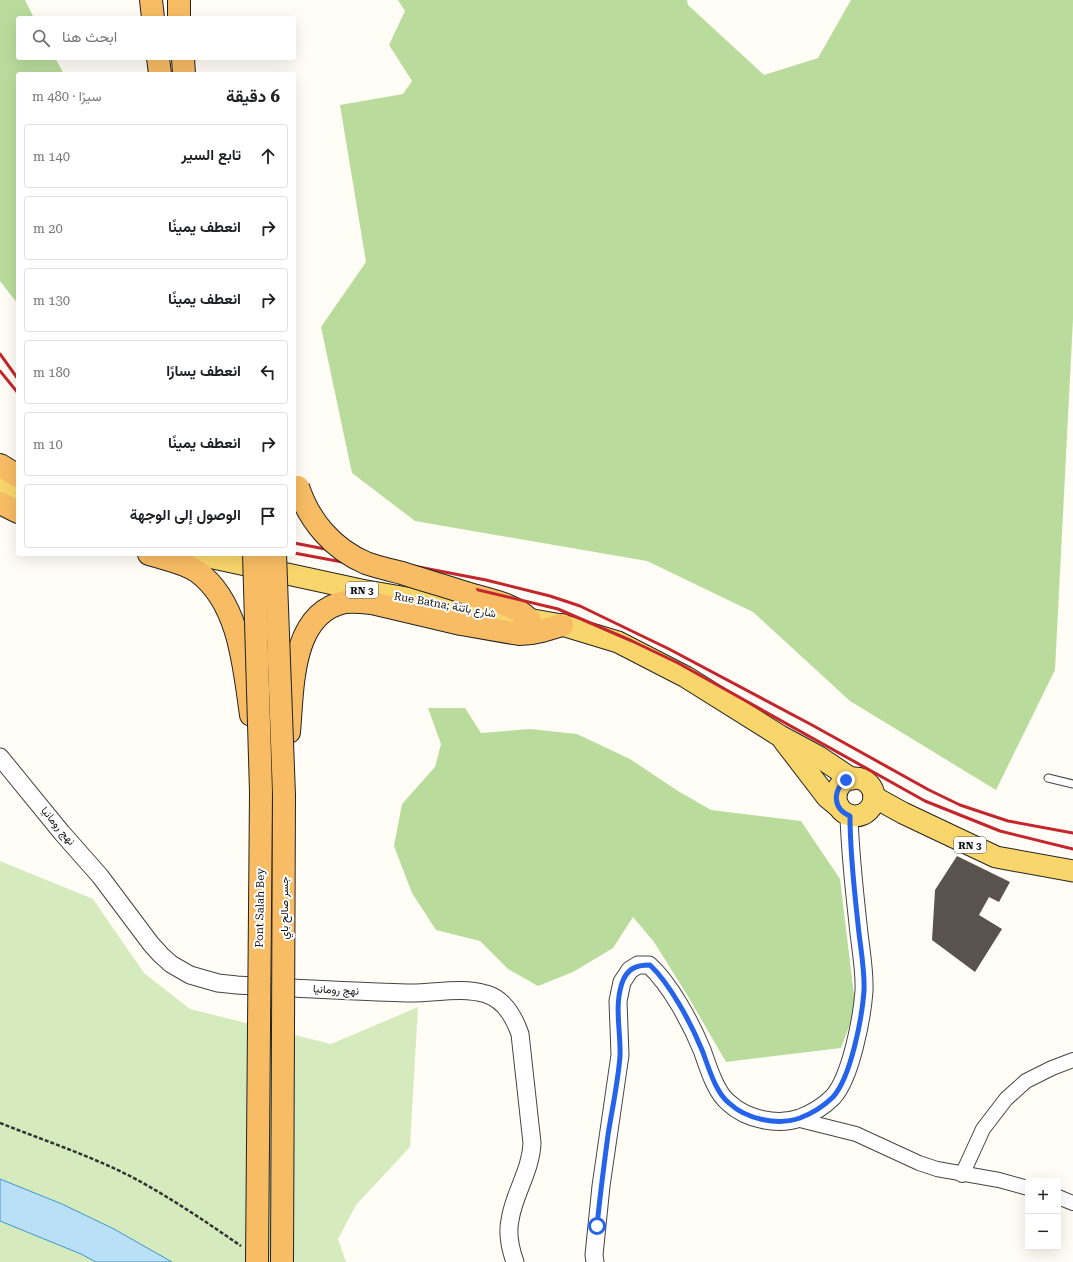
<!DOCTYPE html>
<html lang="ar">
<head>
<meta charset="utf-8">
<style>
  :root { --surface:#fff; --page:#f2f2f2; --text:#202124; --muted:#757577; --line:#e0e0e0 }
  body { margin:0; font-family:"Roboto Serif",Vazirmatn,serif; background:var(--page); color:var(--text); direction:rtl }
  .controls { position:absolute; right:12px; bottom:12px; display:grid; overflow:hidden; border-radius:4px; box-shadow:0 4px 16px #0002 }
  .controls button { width:36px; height:36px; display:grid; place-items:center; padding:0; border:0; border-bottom:1px solid var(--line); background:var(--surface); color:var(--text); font:20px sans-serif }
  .stop { position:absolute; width:12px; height:12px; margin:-9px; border:3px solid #2563eb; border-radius:50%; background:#fff }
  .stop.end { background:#2563eb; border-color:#fff; box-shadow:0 1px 4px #0008 }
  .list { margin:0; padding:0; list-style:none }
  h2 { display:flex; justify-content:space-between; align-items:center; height:52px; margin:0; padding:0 16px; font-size:17px }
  h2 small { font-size:13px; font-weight:400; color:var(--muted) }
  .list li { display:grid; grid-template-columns:26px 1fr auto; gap:12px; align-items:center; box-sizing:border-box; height:64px; margin:0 8px 8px; padding:0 8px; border:1px solid var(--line); border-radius:4px }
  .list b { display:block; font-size:15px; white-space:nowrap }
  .list em { font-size:13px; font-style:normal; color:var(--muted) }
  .icon { flex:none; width:22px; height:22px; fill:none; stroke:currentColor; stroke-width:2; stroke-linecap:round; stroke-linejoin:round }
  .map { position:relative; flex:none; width:1073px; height:1262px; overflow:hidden; direction:ltr }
  .search { position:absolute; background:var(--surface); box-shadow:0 4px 16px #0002; left:16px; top:16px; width:280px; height:44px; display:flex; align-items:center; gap:10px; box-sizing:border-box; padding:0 14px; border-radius:4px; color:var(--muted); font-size:15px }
  .panel { position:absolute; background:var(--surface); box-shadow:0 4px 16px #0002; left:16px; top:72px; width:280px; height:484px; border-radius:4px; direction:rtl }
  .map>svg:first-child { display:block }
  .green { fill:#d5ebbd }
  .forest { fill:#b9dc9c }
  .water { fill:#b9e0f7; stroke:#3f96cf }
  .building { fill:#5a524d }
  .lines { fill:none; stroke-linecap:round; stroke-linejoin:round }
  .service-casing { stroke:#444; stroke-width:9 }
  .minor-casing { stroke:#444; stroke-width:16 }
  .tertiary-casing { stroke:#444; stroke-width:19 }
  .primary-casing { stroke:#222; stroke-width:23 }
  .trunk-casing { stroke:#222; stroke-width:24 }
  .path { stroke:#333; stroke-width:2.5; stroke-dasharray:4 2; stroke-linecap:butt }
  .service { stroke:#fff; stroke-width:7 }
  .minor { stroke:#fff; stroke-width:14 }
  .tertiary { stroke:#fff; stroke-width:17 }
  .primary { stroke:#f9d66b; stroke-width:21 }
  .trunk { stroke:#f7bc64; stroke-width:22 }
  .rail { stroke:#c4262e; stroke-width:3 }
  .trunk-bridge-casing { stroke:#222; stroke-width:24; stroke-linecap:butt }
  .trunk-bridge { stroke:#f7bc64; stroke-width:22 }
  .route { stroke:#2563eb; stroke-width:5 }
  .labels { text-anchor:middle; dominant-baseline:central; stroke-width:4; stroke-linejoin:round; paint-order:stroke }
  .shield { fill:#fff; stroke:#585858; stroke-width:1 }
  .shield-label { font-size:10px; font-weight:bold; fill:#111 }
  .street-label { font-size:11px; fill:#111; stroke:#fff }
</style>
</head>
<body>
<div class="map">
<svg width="1073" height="1262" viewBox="0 0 1073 1262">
  <rect width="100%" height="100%" fill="#fffdf5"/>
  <!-- green -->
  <polygon class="green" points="0,861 93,899 144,973 190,1009 331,1044 418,1007 410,1147 356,1205 338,1239 346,1262 0,1262"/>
  <!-- forest -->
  <g class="forest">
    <polygon points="0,0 25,0 34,18 18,18 18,58 55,58 64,74 18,74 18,304 0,281"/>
    <polygon points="398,0 687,0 688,5 764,75 818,58 851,0 1073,0 1073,319 1055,670 996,790 850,701 753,612 647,561 415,521 352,473 321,327 366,262 340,105 403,94 412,81 389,45 405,11"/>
    <polygon points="428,708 465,708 481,733 530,729 577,734 630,759 678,791 711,810 801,821 840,879 855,1004 850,1024 841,1048 726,1062 686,993 654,942 633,917 613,948 573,972 538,986 508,969 480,941 436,930 412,893 394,846 402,804 435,767 441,744"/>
  </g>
  <!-- water -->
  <polygon class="water" points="0,1179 62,1204 114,1229 172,1262 96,1262 81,1254 0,1221"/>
  <!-- building -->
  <polygon class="building" points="957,856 1010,882 999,902 989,897 979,915 1002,929 975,972 932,940 935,890"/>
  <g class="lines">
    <defs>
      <polyline id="service" points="1048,778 1073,784"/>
      <g id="minor">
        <polyline points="796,1119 856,1134 919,1163 937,1169 999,1180 1028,1188"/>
        <polyline points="962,1175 983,1129 1006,1099 1026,1081 1052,1068 1073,1060"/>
        <polyline points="1058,1197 1073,1203"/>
      </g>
      <g id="tertiary">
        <path d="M0 757 62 833 100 876 151 944 161 955 171 964 190 975 218 983 237 985C294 988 350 991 407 993 433 994 460 986 486 994 504 999 514 1017 520 1034L532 1143C531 1171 514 1193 510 1220 507 1234 510 1248 515 1262"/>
        <path d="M595 1262 594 1255 601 1186 620 1055 618 1001 622 982 630 970 638 965H649C670 984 691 1023 702 1050 708 1066 715 1092 729 1103 746 1119 777 1126 800 1118 813 1113 823 1107 833 1097 851 1077 862 1018 864 991 865 969 860 946 858 924 854 888 850 852 849 816"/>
      </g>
      <g id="primary">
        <polyline points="0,486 18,494"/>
        <polyline points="195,554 361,590 562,625 618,642 686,677 780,736 819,757 852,779"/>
        <polyline points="784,741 827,797 838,806"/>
        <circle cx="855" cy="797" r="19"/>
        <polyline points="874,797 903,813 996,857 1073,871"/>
      </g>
      <g id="trunk">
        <polyline points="151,0 153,18"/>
        <polyline points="179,18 179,0"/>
        <polyline points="158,58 160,74"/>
        <polyline points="183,58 184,74"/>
        <polyline points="0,465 18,476"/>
        <polyline points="0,503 18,512"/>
        <path d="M149 554C165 559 184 562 198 572 240 604 244 667 251 715"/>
        <path d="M466 593C489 600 513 603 530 620"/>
        <path d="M289 732C293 690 290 613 345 602 354 601 363 602 372 603L461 624 519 634 532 633 542 631 562 625"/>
      </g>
    </defs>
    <!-- service casing -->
    <use href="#service" class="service-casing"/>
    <!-- minor casing -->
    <use href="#minor" class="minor-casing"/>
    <!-- tertiary casing -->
    <use href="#tertiary" class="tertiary-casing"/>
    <!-- primary casing -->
    <use href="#primary" class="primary-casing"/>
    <!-- trunk casing -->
    <use href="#trunk" class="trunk-casing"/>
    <!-- path -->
    <path class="path" d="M0 1123C43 1140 88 1155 130 1176 168 1196 205 1221 241 1246"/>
    <!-- service -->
    <use href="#service" class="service"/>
    <!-- minor -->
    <use href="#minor" class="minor"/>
    <!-- tertiary -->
    <use href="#tertiary" class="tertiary"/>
    <!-- primary -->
    <use href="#primary" class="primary"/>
    <!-- trunk -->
    <use href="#trunk" class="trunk"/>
    <!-- rail -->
    <g class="rail">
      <polyline points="0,354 18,379"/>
      <polyline points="0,371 18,393"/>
      <polyline points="294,543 486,580 550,596 580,606 669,649 812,725 929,790 960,805 1008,821 1073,833"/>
      <polyline points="294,553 428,578 558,609 632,641 678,663 925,801 1000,831 1073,849"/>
    </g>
    <defs>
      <g id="trunk-bridge">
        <path d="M298 487C309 521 333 549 366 563 377 567 390 570 402 573 423 580 445 586 466 593"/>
        <polyline points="254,554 261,792 257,1262"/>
        <polyline points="275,554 284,795 282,1262"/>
      </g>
    </defs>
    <!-- trunk-bridge casing -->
    <use href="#trunk-bridge" class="trunk-bridge-casing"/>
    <!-- trunk-bridge -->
    <use href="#trunk-bridge" class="trunk-bridge"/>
  </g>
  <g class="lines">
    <!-- route -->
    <path class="route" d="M597 1226C600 1195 604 1165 608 1135 612 1109 618 1083 620 1056 621 1032 614 1007 622 983 627 969 635 965 650 965 670 984 691 1023 702 1050 708 1065 715 1092 729 1103 746 1119 777 1126 800 1118 813 1113 823 1107 833 1097 851 1077 862 1018 864 991 865 969 860 946 858 924 854 888 850 853 850 816 833 809 832 791 846 780"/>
  </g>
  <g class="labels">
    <!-- shield labels -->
    <g class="shield">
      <rect x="346" y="582" width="32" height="16" rx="3"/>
      <rect x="954" y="837" width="32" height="16" rx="3"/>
    </g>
    <g class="shield-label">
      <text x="362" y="590">RN 3</text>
      <text x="970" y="845">RN 3</text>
    </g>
    <!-- street labels -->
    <g class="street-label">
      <text transform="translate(445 605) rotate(10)">Rue Batna; شارع باتنة</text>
      <text transform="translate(58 826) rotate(50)">نهج رومانيا</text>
      <text transform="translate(260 908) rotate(-89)">Pont Salah Bey</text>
      <text transform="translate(284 908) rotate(-90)">جسر صالح باي</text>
      <text transform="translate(336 990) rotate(3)">نهج رومانيا</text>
    </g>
  </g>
</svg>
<div class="controls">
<button>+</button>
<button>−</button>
</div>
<div class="stop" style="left:597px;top:1226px"></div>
<div class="stop end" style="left:846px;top:780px"></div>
<div class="search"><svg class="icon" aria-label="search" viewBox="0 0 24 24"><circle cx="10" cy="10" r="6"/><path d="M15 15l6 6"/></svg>ابحث هنا</div>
<section class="panel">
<h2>6 دقيقة<small>سيرًا · 480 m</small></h2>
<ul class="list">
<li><svg class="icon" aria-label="ahead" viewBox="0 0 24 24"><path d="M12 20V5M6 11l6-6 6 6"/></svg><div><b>تابع السير</b></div><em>140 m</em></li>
<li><svg class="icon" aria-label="right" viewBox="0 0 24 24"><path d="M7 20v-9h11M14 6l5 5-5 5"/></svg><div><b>انعطف يمينًا</b></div><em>20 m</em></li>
<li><svg class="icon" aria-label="right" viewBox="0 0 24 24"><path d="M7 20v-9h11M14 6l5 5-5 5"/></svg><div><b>انعطف يمينًا</b></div><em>130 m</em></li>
<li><svg class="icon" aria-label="left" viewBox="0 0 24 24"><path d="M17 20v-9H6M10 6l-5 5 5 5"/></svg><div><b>انعطف يسارًا</b></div><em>180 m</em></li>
<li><svg class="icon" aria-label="right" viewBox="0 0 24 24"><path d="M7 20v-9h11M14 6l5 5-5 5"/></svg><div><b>انعطف يمينًا</b></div><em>10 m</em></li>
<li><svg class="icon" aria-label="arrive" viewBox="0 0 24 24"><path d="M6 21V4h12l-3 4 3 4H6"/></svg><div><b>الوصول إلى الوجهة</b></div></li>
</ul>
</section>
</div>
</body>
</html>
